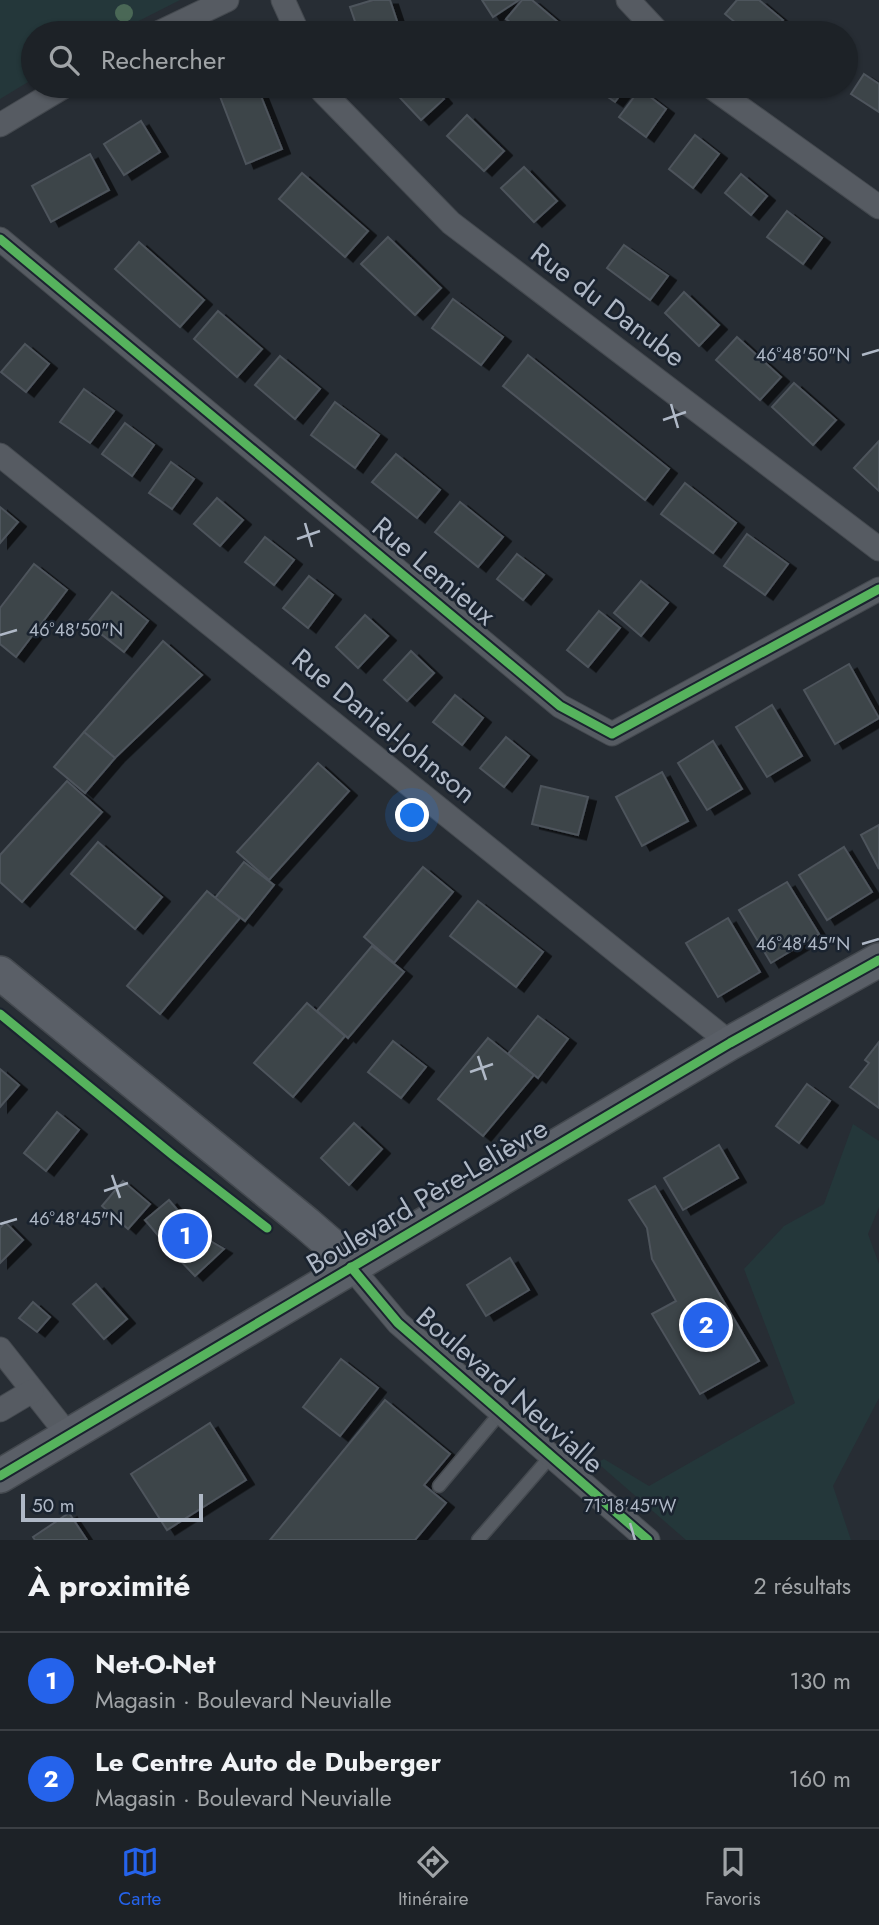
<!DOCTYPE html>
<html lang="fr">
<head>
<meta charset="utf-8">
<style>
  :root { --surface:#1d2227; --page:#2a2f33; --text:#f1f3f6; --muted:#a0a4a7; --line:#3b3f44; --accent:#2563eb }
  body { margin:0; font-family:Jost,sans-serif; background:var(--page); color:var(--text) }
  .scale { position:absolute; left:21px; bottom:18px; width:182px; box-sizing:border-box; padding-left:7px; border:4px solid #afb8c6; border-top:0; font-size:19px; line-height:24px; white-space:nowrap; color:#afb8c6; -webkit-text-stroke:5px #1a232f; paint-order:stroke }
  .you { position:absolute; left:413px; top:816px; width:24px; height:24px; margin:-18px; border:5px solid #fff; border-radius:50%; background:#1a73e8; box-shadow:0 0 0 10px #1a73e833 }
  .badge { display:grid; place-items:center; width:46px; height:46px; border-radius:50%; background:var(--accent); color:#fff; font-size:23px; font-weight:700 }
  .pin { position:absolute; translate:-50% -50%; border:4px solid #fff; box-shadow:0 2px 7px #0006 }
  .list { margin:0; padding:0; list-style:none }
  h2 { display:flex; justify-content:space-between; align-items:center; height:91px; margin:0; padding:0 28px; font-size:30px }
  h2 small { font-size:23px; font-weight:400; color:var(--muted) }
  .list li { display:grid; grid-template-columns:46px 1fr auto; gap:21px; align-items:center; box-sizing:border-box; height:98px; padding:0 28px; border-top:2px solid var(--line) }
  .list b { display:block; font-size:26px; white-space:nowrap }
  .list p { margin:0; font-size:23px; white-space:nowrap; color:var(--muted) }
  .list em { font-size:23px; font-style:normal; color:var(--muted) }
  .icon { flex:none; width:38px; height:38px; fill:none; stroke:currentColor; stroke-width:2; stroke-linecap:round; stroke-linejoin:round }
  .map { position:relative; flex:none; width:879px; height:1540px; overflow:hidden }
  .search { position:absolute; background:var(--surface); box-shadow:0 2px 5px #0004; left:21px; right:21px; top:21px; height:77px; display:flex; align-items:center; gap:18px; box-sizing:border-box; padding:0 24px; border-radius:38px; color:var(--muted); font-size:26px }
  .sheet { height:287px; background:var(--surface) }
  nav { display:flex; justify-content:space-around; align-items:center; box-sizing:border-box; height:98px; border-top:2px solid var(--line); background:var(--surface); font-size:19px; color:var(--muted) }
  nav a { display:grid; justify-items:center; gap:4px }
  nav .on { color:var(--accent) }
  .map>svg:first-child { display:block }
  .green { fill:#24373a }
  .building { fill:#3e444a; stroke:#4e545c; stroke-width:2; filter:url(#shadow) }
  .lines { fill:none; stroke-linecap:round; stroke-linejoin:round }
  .service-casing { stroke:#44494f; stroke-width:15 }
  .minor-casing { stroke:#44494f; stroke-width:25 }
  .secondary-casing { stroke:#44494f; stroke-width:36 }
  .service { stroke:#565b62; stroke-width:12 }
  .minor { stroke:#565b62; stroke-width:23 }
  .secondary { stroke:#5a5f67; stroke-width:33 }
  .cycleway-casing { stroke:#1a232f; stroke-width:13 }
  .cycleway { stroke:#56b35d; stroke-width:9 }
  .tree { fill:#4a6856 }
  .ticks { fill:none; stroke:#afb8c6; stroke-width:2.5 }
  .labels { text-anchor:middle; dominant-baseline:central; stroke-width:5; stroke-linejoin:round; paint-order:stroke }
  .street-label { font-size:28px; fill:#afb8c6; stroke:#1a232f }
  .ticks-label { font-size:18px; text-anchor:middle; fill:#afb8c6; stroke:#1a232f; stroke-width:5; stroke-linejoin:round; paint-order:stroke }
</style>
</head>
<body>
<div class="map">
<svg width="879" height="1540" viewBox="0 0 879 1540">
  <defs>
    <filter id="shadow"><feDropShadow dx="8" dy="4.5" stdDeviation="0" flood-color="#0009"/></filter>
  </defs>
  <rect width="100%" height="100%" fill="#272d34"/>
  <!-- green -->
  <g class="green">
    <polygon points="0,0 180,0 115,33 33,33 33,79 0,99"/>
    <polygon points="853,1124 879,1141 879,1207 868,1234 879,1264 879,1398 833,1486 851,1540 686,1540 601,1466 600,1461 604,1459 649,1486 795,1403 744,1269 784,1226 824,1204"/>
  </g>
  <!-- building -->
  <g class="building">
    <polygon points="373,0 390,0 401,33 359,33 350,7"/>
    <polygon points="482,0 519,0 493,17"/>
    <polygon points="522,0 532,0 571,33 524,33 506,19"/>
    <polygon points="737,0 759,0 783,20 772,33 748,33 725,14"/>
    <polygon points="864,74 879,84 879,112 851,94"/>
    <polygon points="216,86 257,86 282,149 246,164"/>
    <polygon points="389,86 433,86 444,99 421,120"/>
    <polygon points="592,86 627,86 615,102"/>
    <polygon points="640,89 666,109 646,137 619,117"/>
    <polygon points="467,115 504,151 484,171 447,136"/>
    <polygon points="141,121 160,152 124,175 104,144"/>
    <polygon points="695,135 719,154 693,188 669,169"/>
    <polygon points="90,154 109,190 51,222 32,186"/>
    <polygon points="524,167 557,201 534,222 501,188"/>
    <polygon points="302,173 368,231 345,257 279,199"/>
    <polygon points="741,174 767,196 751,215 725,193"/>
    <polygon points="787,211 822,238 803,264 767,237"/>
    <polygon points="388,237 441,288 415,315 361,264"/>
    <polygon points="139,242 204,300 180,327 115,269"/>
    <polygon points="624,245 668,276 650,300 607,268"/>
    <polygon points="684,292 719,325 699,346 665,313"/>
    <polygon points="453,299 503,337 481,365 432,328"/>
    <polygon points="218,311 262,349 237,377 194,339"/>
    <polygon points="737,337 781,377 760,400 716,360"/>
    <polygon points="25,344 49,364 26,392 1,372"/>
    <polygon points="528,355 669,469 645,500 503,386"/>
    <polygon points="280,356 320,389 295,419 255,385"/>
    <polygon points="794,383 836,420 813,445 772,407"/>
    <polygon points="84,389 114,411 90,443 60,422"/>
    <polygon points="335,402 379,435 355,468 311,435"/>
    <polygon points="125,423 154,445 132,476 102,454"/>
    <polygon points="879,441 879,491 854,468"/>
    <polygon points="396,454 440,490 417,518 372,482"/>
    <polygon points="171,462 194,479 172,509 149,493"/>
    <polygon points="685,483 736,523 713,553 661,514"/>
    <polygon points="217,498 243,520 220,546 194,524"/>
    <polygon points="460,502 503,537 478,567 435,532"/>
    <polygon points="0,507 18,522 0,543"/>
    <polygon points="747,534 788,564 765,595 724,566"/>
    <polygon points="265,537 294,560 274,585 245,562"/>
    <polygon points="517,554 544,575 523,600 497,579"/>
    <polygon points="34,564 67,590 16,657 0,644 0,608"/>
    <polygon points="309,576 333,595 308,628 283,608"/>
    <polygon points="641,581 668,603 641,636 614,613"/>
    <polygon points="112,592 148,621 124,652 87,623"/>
    <polygon points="599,611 620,628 588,667 567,650"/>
    <polygon points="365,615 388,636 358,668 336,647"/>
    <polygon points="163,641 202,675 115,758 84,732"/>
    <polygon points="411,651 434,673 407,701 384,680"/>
    <polygon points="849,664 879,718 835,744 804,690"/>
    <polygon points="455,695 483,718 462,745 433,722"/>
    <polygon points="772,705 802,756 767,777 736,727"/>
    <polygon points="84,732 115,758 85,793 54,767"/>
    <polygon points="506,737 529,756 504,787 480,768"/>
    <polygon points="713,741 742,789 707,810 678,763"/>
    <polygon points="318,763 349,791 269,880 237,852"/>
    <polygon points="662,772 688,821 642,846 616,797"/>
    <polygon points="67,781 102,812 22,902 0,882 0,855"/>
    <polygon points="541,786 588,797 578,835 532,824"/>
    <polygon points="879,825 879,869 861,835"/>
    <polygon points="98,842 162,897 135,929 71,874"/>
    <polygon points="844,847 872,892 827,920 799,875"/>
    <polygon points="244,862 274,885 245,921 215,898"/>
    <polygon points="423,867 453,892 394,963 364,937"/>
    <polygon points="787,882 819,934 771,963 739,910"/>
    <polygon points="207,891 240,918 160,1014 127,986"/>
    <polygon points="478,901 543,952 516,987 450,936"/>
    <polygon points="728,918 760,972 718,997 686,943"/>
    <polygon points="372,946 404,972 348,1038 317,1011"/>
    <polygon points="307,1003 345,1036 293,1097 254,1063"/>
    <polygon points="538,1016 568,1039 538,1078 508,1054"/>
    <polygon points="488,1038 534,1075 483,1136 438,1099"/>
    <polygon points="393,1041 426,1067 401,1098 368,1072"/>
    <polygon points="879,1042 879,1108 850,1087 869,1063 865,1060"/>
    <polygon points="0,1069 19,1085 0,1107"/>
    <polygon points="807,1084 830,1101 799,1143 776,1126"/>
    <polygon points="57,1112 79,1130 46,1171 24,1153"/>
    <polygon points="354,1123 382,1149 349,1185 321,1158"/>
    <polygon points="719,1145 738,1178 683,1210 664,1178"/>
    <polygon points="123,1181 150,1204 128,1229 102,1206"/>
    <polygon points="655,1186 759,1361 700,1394 652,1314 676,1301 652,1259 647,1228 629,1200"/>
    <polygon points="169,1200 197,1233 173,1253 145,1220"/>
    <polygon points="5,1222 23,1240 0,1263 0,1228"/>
    <polygon points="197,1233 224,1249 195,1276 173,1253"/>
    <polygon points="510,1258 529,1290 486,1316 467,1285"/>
    <polygon points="96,1284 127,1319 104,1339 73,1304"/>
    <polygon points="33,1302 50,1317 37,1332 19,1318"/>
    <polygon points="341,1359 378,1388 340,1436 303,1407"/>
    <polygon points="385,1400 450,1454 424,1485 446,1503 415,1540 270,1540"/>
    <polygon points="210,1423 246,1480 167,1530 131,1474"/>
    <polygon points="69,1513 87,1540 35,1540 33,1537"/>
  </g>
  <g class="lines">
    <defs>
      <g id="service">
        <polyline points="439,1486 501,1412"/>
        <polyline points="478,1540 551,1456"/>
      </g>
      <g id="minor">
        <polyline points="283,0 298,33"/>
        <polyline points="628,0 659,33"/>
        <polyline points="158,33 227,0"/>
        <polyline points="321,86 323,92 451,223 879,549"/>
        <polyline points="710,86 879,207"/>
        <polyline points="0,125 65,86"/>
        <polyline points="0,239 560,706 612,734 879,589"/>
        <polyline points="0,455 730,1043"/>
        <polyline points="351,1267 398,1323 648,1540"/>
        <polyline points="0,1349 68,1435"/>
        <polyline points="0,1410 32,1391"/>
      </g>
      <g id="secondary">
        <polyline points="0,973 307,1224 330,1244 351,1267"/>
        <polyline points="0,1476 730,1043 879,960"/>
      </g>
    </defs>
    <!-- service casing -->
    <use href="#service" class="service-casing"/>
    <!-- minor casing -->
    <use href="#minor" class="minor-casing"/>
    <!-- secondary casing -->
    <use href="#secondary" class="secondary-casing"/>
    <!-- service -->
    <use href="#service" class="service"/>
    <!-- minor -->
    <use href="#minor" class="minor"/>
    <!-- secondary -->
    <use href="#secondary" class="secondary"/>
    <defs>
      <g id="cycleway">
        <polyline points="0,239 560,706 612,734 879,589"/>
        <polyline points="0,1014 174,1156 267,1228"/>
        <polyline points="351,1267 398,1323 648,1540"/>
        <polyline points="0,1476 730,1043 879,960"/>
      </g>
    </defs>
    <!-- cycleway casing -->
    <use href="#cycleway" class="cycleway-casing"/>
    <!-- cycleway -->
    <use href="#cycleway" class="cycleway"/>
  </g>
  <!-- trees -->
  <circle class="tree" cx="124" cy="13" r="9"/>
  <!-- ticks -->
  <path class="ticks" d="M862 355 879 350M671 404 678 428M663 420 686 412M305 523 312 547M297 539 320 531M0 635 17 630M862 944 879 939M478 1056 486 1080M470 1072 493 1064M112 1175 120 1198M104 1191 128 1183M0 1224 17 1219M630 1523 635 1540"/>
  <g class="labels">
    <!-- street labels -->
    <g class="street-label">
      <text transform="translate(608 305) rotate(37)">Rue du Danube</text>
      <text transform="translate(434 571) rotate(40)">Rue Lemieux</text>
      <text transform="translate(384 726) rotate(39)">Rue Daniel-Johnson</text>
      <text transform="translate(427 1196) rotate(-31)">Boulevard Père-Lelièvre</text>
      <text transform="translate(510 1390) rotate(41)">Boulevard Neuvialle</text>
    </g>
  </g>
  <g class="ticks-label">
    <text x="803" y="361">46°48'50"N</text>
    <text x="76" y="636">46°48'50"N</text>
    <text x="803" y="950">46°48'45"N</text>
    <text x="76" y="1225">46°48'45"N</text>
    <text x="630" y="1512">71°18'45"W</text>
  </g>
</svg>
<div class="scale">50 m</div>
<div class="you"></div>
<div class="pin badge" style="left:185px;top:1236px">1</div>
<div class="pin badge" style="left:706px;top:1325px">2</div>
<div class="search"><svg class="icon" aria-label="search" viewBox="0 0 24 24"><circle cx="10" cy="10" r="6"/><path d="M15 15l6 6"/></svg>Rechercher</div>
</div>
<section class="sheet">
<h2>À proximité<small>2 résultats</small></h2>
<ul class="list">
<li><span class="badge">1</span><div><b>Net-O-Net</b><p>Magasin · Boulevard Neuvialle</p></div><em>130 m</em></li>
<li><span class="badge">2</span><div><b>Le Centre Auto de Duberger</b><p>Magasin · Boulevard Neuvialle</p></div><em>160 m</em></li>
</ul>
</section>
<nav>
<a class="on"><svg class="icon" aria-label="map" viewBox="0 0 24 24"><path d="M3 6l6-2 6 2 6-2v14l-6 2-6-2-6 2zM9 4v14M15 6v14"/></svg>Carte</a>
<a><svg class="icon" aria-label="directions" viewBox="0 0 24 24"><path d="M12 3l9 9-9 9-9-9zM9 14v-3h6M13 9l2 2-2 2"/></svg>Itinéraire</a>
<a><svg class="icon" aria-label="saved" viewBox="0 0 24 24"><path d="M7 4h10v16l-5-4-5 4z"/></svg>Favoris</a>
</nav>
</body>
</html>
